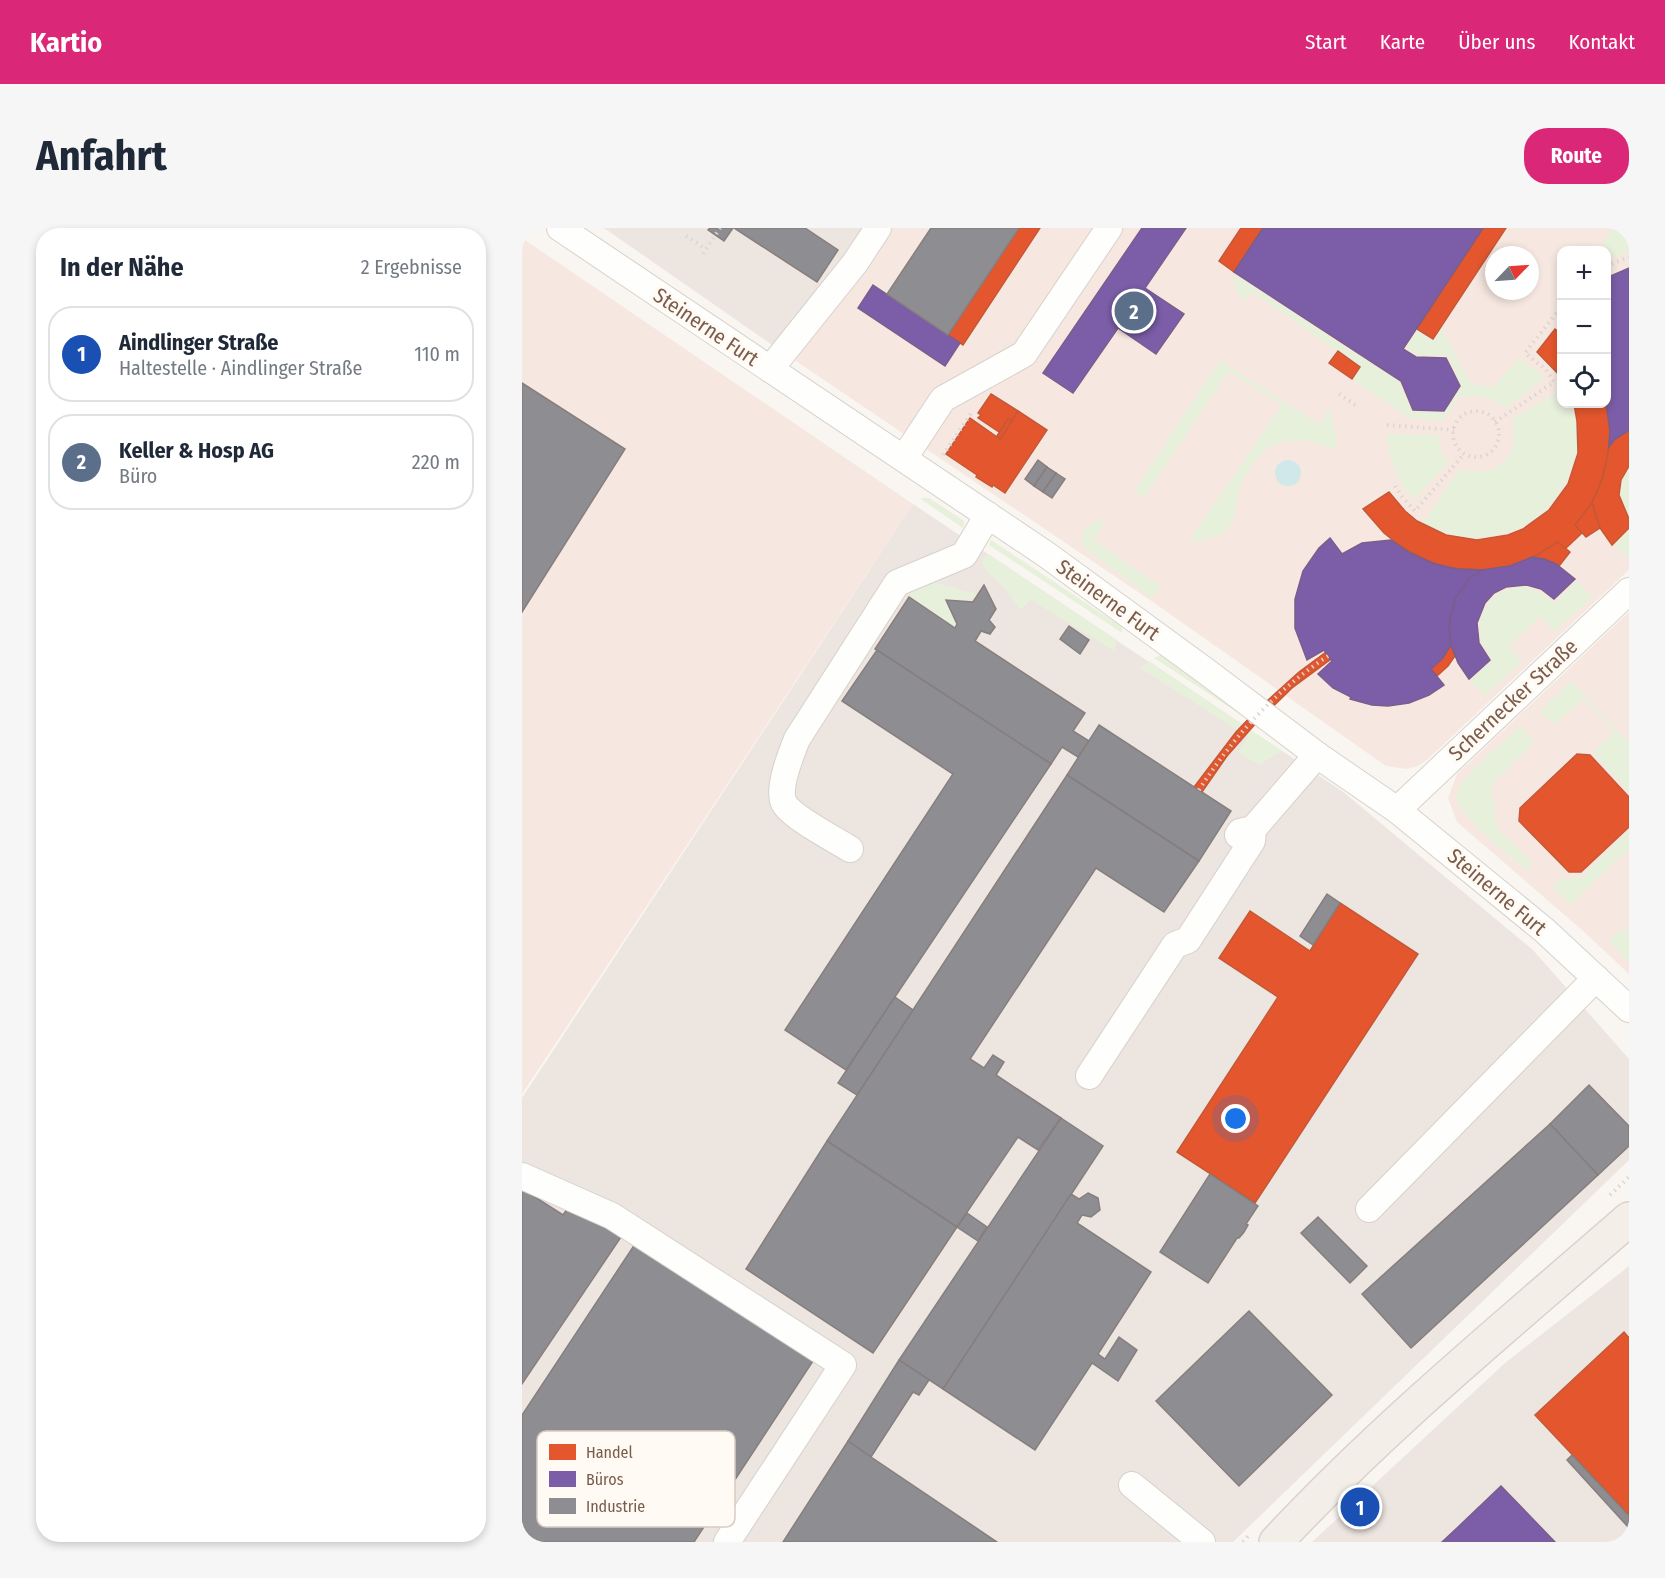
<!DOCTYPE html>
<html lang="de">
<head>
<meta charset="utf-8">
<style>
  :root { --surface:#fff; --page:#f6f6f7; --text:#1f2937; --muted:#747a83; --line:#e0e1e3; --accent:#db2777 }
  body { margin:0; font-family:"Fira Sans Condensed",sans-serif; background:var(--page); color:var(--text) }
  .controls { position:absolute; right:18px; top:18px; display:grid; overflow:hidden; border-radius:12px; box-shadow:0 3px 9px #0003 }
  .controls button { width:54px; height:54px; display:grid; place-items:center; padding:0; border:0; border-bottom:2px solid var(--line); background:var(--surface); color:var(--text); font:30px sans-serif }
  .compass { position:absolute; left:963px; top:18px; width:54px; height:54px; border-radius:50%; background:var(--surface); box-shadow:0 3px 9px #0003; rotate:65deg }
  .you { position:absolute; left:714px; top:891px; width:21px; height:21px; margin:-15px; border:4px solid #fff; border-radius:50%; background:#1a73e8; box-shadow:0 0 0 9px #1a73e833 }
  .badge { display:grid; place-items:center; width:39px; height:39px; border-radius:50%; background:var(--accent); color:#fff; font-size:20px; font-weight:700 }
  .pin { position:absolute; translate:-50% -50%; border:3px solid #fff; box-shadow:0 2px 6px #0006 }
  .list { margin:0; padding:0; list-style:none }
  h2 { display:flex; justify-content:space-between; align-items:center; height:78px; margin:0; padding:0 24px; font-size:26px }
  h2 small { font-size:20px; font-weight:400; color:var(--muted) }
  .list li { display:grid; grid-template-columns:39px 1fr auto; gap:18px; align-items:center; box-sizing:border-box; height:96px; margin:0 12px 12px; padding:0 12px; border:2px solid var(--line); border-radius:24px }
  .list b { display:block; font-size:22px; white-space:nowrap }
  .list p { margin:0; font-size:20px; white-space:nowrap; color:var(--muted) }
  .list em { font-size:20px; font-style:normal; color:var(--muted) }
  .icon { flex:none; width:33px; height:33px; fill:none; stroke:currentColor; stroke-width:2; stroke-linecap:round; stroke-linejoin:round }
  .map { position:relative; flex:none; width:1107px; height:1314px; overflow:hidden; border-radius:24px }
  header { display:flex; align-items:center; gap:36px; box-sizing:border-box; height:84px; padding:0 30px; background:var(--accent); color:#fff }
  header strong { font-size:28px }
  nav { display:flex; gap:33px; margin-inline-start:auto; font-size:21px }
  .intro { display:flex; align-items:center; justify-content:space-between; box-sizing:border-box; height:144px; padding:0 36px }
  h1 { margin:0; font-size:42px }
  .button { padding:15px 27px; border-radius:24px; background:var(--accent); color:#fff; font-size:21px; font-weight:700 }
  main { display:flex; gap:36px; padding:0 36px }
  aside { flex:1; background:var(--surface); border-radius:24px; box-shadow:0 3px 9px #0003 }
  .map>svg:first-child { display:block }
  .commercial { fill:#f6e8e1; fill-rule:evenodd }
  .industrial { fill:#ede5e0 }
  .green { fill:#e7f0db }
  .water { fill:#d0e8ea }
  .shops { fill:#e4572e; stroke:#c45837; stroke-width:1.5 }
  .offices { fill:#7b5ea7; stroke:#7b5d8c; stroke-width:1.5 }
  .industry { fill:#8d8d92; stroke:#877e7d; stroke-width:1.5 }
  .lines { fill:none; stroke-linecap:round; stroke-linejoin:round }
  .minor-casing { stroke:#d7d1cb; stroke-width:28 }
  .major-casing { stroke:#dad1cc; stroke-width:36 }
  .path { stroke:#dcd5d0; stroke-width:4; stroke-dasharray:1.5 4.5; stroke-linecap:butt }
  .minor { stroke:#fefefd; stroke-width:26 }
  .major { stroke:#f3eee8; stroke-width:33 }
  .path-bridge { stroke:#dcd5d0; stroke-width:4; stroke-dasharray:1.5 4.5; stroke-linecap:butt }
  .labels { text-anchor:middle; dominant-baseline:central; stroke-width:6; stroke-linejoin:round; paint-order:stroke }
  .street-label { font-size:21px; fill:#7a5c4d; stroke:#fffaf3 }
  .key { fill:#fffaf3; stroke:#d7cbc1; stroke-width:1.5 }
  .key-label { font-size:16px; fill:#7a5c4d }
</style>
</head>
<body>
<header>
<strong>Kartio</strong>
<nav><a>Start</a><a>Karte</a><a>Über uns</a><a>Kontakt</a></nav>
</header>
<div class="intro"><h1>Anfahrt</h1><a class="button">Route</a></div>
<main>
<aside>
<h2>In der Nähe<small>2 Ergebnisse</small></h2>
<ul class="list">
<li><span class="badge" style="background:#1a4fb4">1</span><div><b>Aindlinger Straße</b><p>Haltestelle · Aindlinger Straße</p></div><em>110 m</em></li>
<li><span class="badge" style="background:#5c6f8a">2</span><div><b>Keller &amp; Hosp AG</b><p>Büro</p></div><em>220 m</em></li>
</ul>
</aside>
<div class="map">
<svg width="1107" height="1314" viewBox="0 0 1107 1314">
  <rect width="100%" height="100%" fill="#f9f5f0"/>
  <!-- commercial -->
  <g class="commercial">
    <path d="M340 0H1107V342L906 531 896 538 884 541 864 538 628 372 259 123ZM1040 22H1084V176H1040ZM972 27H1008V63H972Z"/>
    <polygon points="0,10 391,276 0,866"/>
    <polygon points="1107,384 1107,746 1060,702 935,594 926,570 935,546"/>
  </g>
  <!-- industrial -->
  <g class="industrial">
    <polygon points="82,0 340,0 259,123"/>
    <polygon points="391,276 820,563 1011,722 1107,831 1107,932 711,1314 0,1314 0,870"/>
    <polygon points="1107,1038 1107,1314 790,1314 983,1135"/>
  </g>
  <!-- green -->
  <g class="green">
    <polygon points="1092,0 1107,0 1107,23 1085,32 1084,22 1076,22"/>
    <path d="M711 46 877 154 890 183 921 185 940 159 926 128 894 127 884 120 895 104 912 114 920 100 948 155 971 160 997 130 1023 149 985 180C968 169 956 166 936 170L921 193 887 190 831 152 838 139 731 64 723 72 714 65Z"/>
    <path d="M698 132 797 196 808 179 816 219C804 221 805 218 794 215 780 210 761 211 748 219 735 227 721 249 717 264 710 289 717 301 686 311 680 314 674 314 668 311L760 177 707 143 622 270 612 263Z"/>
    <path d="M1039 162 1040 176H1049C1052 186 1054 197 1055 208 1056 221 1051 236 1046 248 1021 307 955 324 901 295L937 241C974 252 1000 229 990 191Z"/>
    <path d="M865 206 916 207 919 223 927 234 891 272C876 253 865 231 865 206Z"/>
    <path d="M1107 240V289C1098 272 1095 257 1107 240Z"/>
    <polygon points="400,270 407,270 442,293 441,300 399,271"/>
    <path d="M573 293H584L572 312 638 358 630 370 565 322C555 311 561 300 573 293Z"/>
    <polygon points="1107,302 1107,331 1091,317"/>
    <polygon points="469,312 600,399 600,405 467,317"/>
    <path d="M465 325 595 412 592 423 509 372 498 382C493 374 488 366 481 359 473 350 464 346 460 333Z"/>
    <polygon points="406,353 455,366 449,372 423,371 434,396 432,398 384,365"/>
    <path d="M1055 353 1070 369 1032 404 1019 388 987 418 1000 434 962 468 948 452 970 432C932 383 992 333 1032 375Z"/>
    <polygon points="641,426 767,518 632,430"/>
    <polygon points="627,433 760,523 737,537 716,524 726,509 618,440"/>
    <polygon points="1050,453 1107,515 1107,564 1071,524 1093,504 1062,471 1031,497 1018,483"/>
    <path d="M999 498 1013 514 969 557 975 601 1011 635 1005 643C991 631 932 584 934 568 937 549 984 512 999 498Z"/>
    <polygon points="1107,602 1107,620 1049,676 1030,659 1037,652 1061,648"/>
    <polygon points="1107,699 1107,734 1087,713 1097,702 1101,705"/>
  </g>
  <!-- water -->
  <circle class="water" cx="766" cy="245" r="13"/>
  <!-- shops -->
  <g class="shops">
    <polygon points="497,0 518,0 441,117 426,107"/>
    <polygon points="719,0 741,0 712,44 697,33"/>
    <polygon points="961,0 984,0 911,111 895,101"/>
    <polygon points="1033,101 1040,106 1040,150 1015,124"/>
    <polygon points="816,123 838,139 830,151 807,135"/>
    <polygon points="469,166 496,183 490,193 486,191 477,204 456,190 459,187 456,185"/>
    <polygon points="1052,176 1084,176 1088,207 1085,231 1078,257 1066,282 1053,297 1061,304 1043,321 1036,314 1023,324 988,338 960,342 928,340 906,333 881,320 862,305 841,281 867,264 883,283 895,293 924,307 955,312 986,307 1001,301 1027,282 1046,256 1056,225 1055,193"/>
    <polygon points="496,183 525,202 483,265 471,257 470,259 454,249 455,247 424,226 448,190 478,211"/>
    <polygon points="486,191 490,193 478,211 475,208"/>
    <polygon points="1107,202 1107,238 1099,252 1097,267 1107,291 1107,300 1090,317 1078,300 1070,275 1081,250 1087,219 1092,212"/>
    <polygon points="1070,275 1078,300 1064,309 1053,297"/>
    <polygon points="1036,314 1048,324 1037,338 1022,331 1010,330"/>
    <polygon points="929,417 933,428 926,438 915,448 909,441 920,431"/>
    <polygon points="804,424 809,431 770,460 735,494 705,528 680,564 672,559 714,504 735,482 777,444"/>
    <polygon points="1055,526 1068,527 1107,569 1107,599 1059,644 1047,644 997,593 998,580"/>
    <polygon points="818,675 896,726 733,975 655,924 756,769 697,730 728,683 788,723"/>
    <polygon points="1102,1104 1107,1110 1107,1287 1013,1187"/>
  </g>
  <!-- offices -->
  <g class="offices">
    <polygon points="620,0 664,0 623,60 662,86 634,126 596,100 551,165 521,145"/>
    <polygon points="741,0 961,0 881,121 894,129 924,130 938,158 922,183 891,182 879,153 712,44"/>
    <polygon points="1107,40 1107,202 1092,212 1087,219 1088,200 1084,176 1084,50"/>
    <polygon points="351,57 438,115 423,138 336,80"/>
    <polygon points="808,310 820,326 840,315 869,312 888,325 913,336 935,341 960,342 947,351 934,369 928,391 927,402 929,417 920,431 909,441 922,457 907,467 887,475 866,478 850,477 828,471 829,469 811,460 796,446 810,433 802,422 785,432 773,400 773,371 781,343 797,320"/>
    <polygon points="1010,329 1022,331 1034,336 1053,351 1032,371 1019,361 1005,357 984,359 972,365 963,375 955,395 957,415 968,432 947,451 936,435 928,414 928,391 934,369 947,351 960,342 988,338"/>
    <polygon points="979,1258 1033,1314 920,1314 935,1300"/>
  </g>
  <!-- industry -->
  <g class="industry">
    <polygon points="188,0 211,0 202,13 186,2"/>
    <polygon points="212,0 283,0 316,22 295,54"/>
    <polygon points="409,0 497,0 426,107 365,66"/>
    <polygon points="0,155 103,221 0,384"/>
    <polygon points="516,232 525,239 512,258 503,251"/>
    <polygon points="525,239 534,245 521,264 512,258"/>
    <polygon points="534,245 543,251 530,270 521,264"/>
    <polygon points="462,357 474,381 467,392 473,399 468,406 459,403 453,413 563,485 551,503 567,513 556,529 540,519 529,536 353,421 387,369 433,400 435,396 424,372 451,374"/>
    <polygon points="547,398 567,412 558,426 538,411"/>
    <polygon points="355,422 529,536 324,842 263,802 431,546 320,473"/>
    <polygon points="577,497 709,583 677,633 545,547"/>
    <polygon points="545,547 677,633 642,684 574,640 448,831 462,840 471,827 482,834 474,847 539,890 516,922 496,909 435,999 305,913"/>
    <polygon points="805,666 818,675 791,717 778,708"/>
    <polygon points="373,769 391,782 335,867 316,855"/>
    <polygon points="1067,857 1107,898 1107,918 1076,947 1028,896"/>
    <polygon points="539,890 581,918 421,1161 377,1132"/>
    <polygon points="1028,896 1076,947 889,1120 840,1066"/>
    <polygon points="305,913 435,999 351,1125 224,1041"/>
    <polygon points="688,946 736,978 724,996 726,997 722,1004 717,1010 715,1010 686,1055 638,1024"/>
    <polygon points="2,962 41,987 49,975 99,1009 0,1156 0,963"/>
    <polygon points="566,965 576,970 578,982 569,989 560,987 555,995 629,1044 576,1126 583,1131 597,1109 615,1122 596,1153 570,1135 513,1222 421,1161 549,966 557,971"/>
    <polygon points="445,985 465,999 456,1013 435,999"/>
    <polygon points="796,989 845,1038 828,1055 779,1005"/>
    <polygon points="113,1016 291,1133 172,1314 0,1314 0,1187"/>
    <polygon points="727,1083 810,1167 717,1258 634,1173"/>
    <polygon points="377,1132 407,1152 397,1167 391,1164 349,1229 326,1213"/>
    <polygon points="326,1213 349,1229 475,1314 261,1314"/>
    <polygon points="1050,1227 1107,1288 1107,1300 1045,1232"/>
  </g>
  <g class="lines">
    <defs>
      <g id="minor">
        <polyline points="38,0 525,327 685,444 795,527 875,582 1022,702 1107,781"/>
        <polyline points="248,141 333,35 356,0"/>
        <polyline points="382,230 421,171 502,126 587,0"/>
        <polyline points="875,582 1107,363"/>
        <polyline points="716,607 718,604 731,601 795,527"/>
        <path d="M328 621C314 612 269 589 262 575 255 561 269 526 275 511L375 355 442 327 466 287"/>
        <polyline points="567,848 653,717 666,712 730,613 731,601"/>
        <polyline points="0,948 90,988 321,1137 205,1314"/>
        <polyline points="847,981 1074,750"/>
        <polyline points="610,1257 680,1314"/>
      </g>
      <path id="major" d="M754 1314C863 1197 987 1096 1107 991"/>
    </defs>
    <!-- minor casing -->
    <use href="#minor" class="minor-casing"/>
    <!-- major casing -->
    <use href="#major" class="major-casing"/>
    <!-- path -->
    <g class="path">
      <polyline points="164,8 184,21"/>
      <polyline points="181,26 198,0"/>
      <polyline points="1084,38 1107,29"/>
      <polyline points="817,166 835,178"/>
      <circle cx="954" cy="206" r="23"/>
      <polyline points="973,194 1032,154 1024,142 1003,125 1040,78"/>
      <polyline points="865,197 932,202"/>
      <polyline points="421,227 450,184"/>
      <polyline points="873,258 881,270 893,283 942,226"/>
      <polyline points="1088,967 1107,949"/>
      <polyline points="721,1314 727,1307"/>
    </g>
    <!-- minor -->
    <use href="#minor" class="minor"/>
    <!-- major -->
    <use href="#major" class="major"/>
    <!-- path-bridge -->
    <path class="path-bridge" d="M677 562C711 509 754 462 806 428"/>
  </g>
  <g class="labels">
    <!-- street labels -->
    <g class="street-label">
      <text transform="translate(184 99) rotate(34)">Steinerne Furt</text>
      <text transform="translate(586 372) rotate(36)">Steinerne Furt</text>
      <text transform="translate(991 472) rotate(-43)">Schernecker Straße</text>
      <text transform="translate(975 664) rotate(40)">Steinerne Furt</text>
    </g>
  </g>
  <!-- legend -->
  <rect x="15" y="1203" width="198" height="96" rx="9" class="key"/>
  <rect x="27" y="1216" width="27" height="16" fill="#e4572e"/>
  <rect x="27" y="1243" width="27" height="16" fill="#7b5ea7"/>
  <rect x="27" y="1270" width="27" height="16" fill="#8d8d92"/>
  <g class="key-label">
    <text x="64" y="1230">Handel</text>
    <text x="64" y="1257">Büros</text>
    <text x="64" y="1284">Industrie</text>
  </g>
</svg>
<div class="controls">
<button>+</button>
<button>−</button>
<button><svg class="icon" aria-label="locate" viewBox="0 0 24 24"><circle cx="12" cy="12" r="6"/><path d="M12 2v4M12 18v4M2 12h4M18 12h4"/></svg></button>
</div>
<svg class="compass" viewBox="-18 -18 36 36"><path d="M0-13l5 13h-10z" fill="#e53935"/><path d="M0 13l5-13h-10z" fill="#747a83"/></svg>
<div class="you"></div>
<div class="pin badge" style="left:838px;top:1279px;background:#1a4fb4">1</div>
<div class="pin badge" style="left:612px;top:83px;background:#5c6f8a">2</div>
</div>
</main>
</body>
</html>
